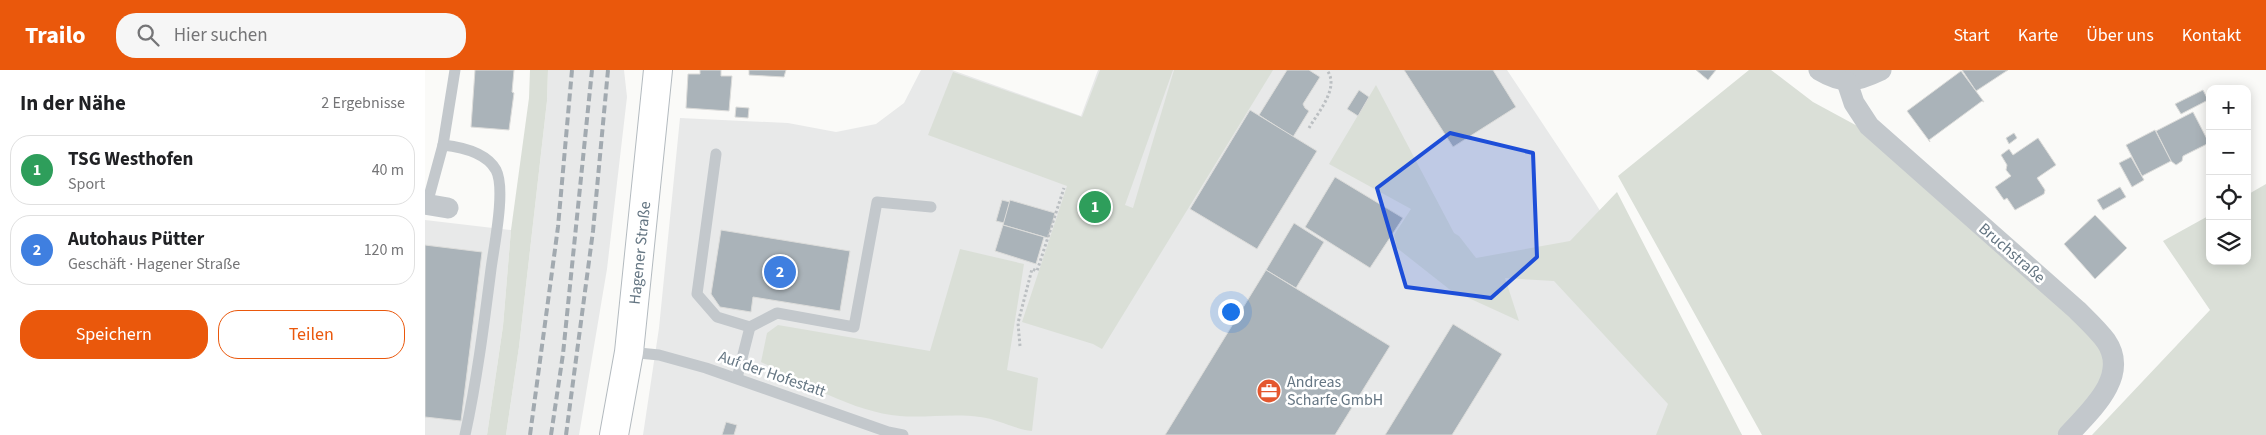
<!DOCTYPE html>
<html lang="de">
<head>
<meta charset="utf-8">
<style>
  :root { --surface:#fff; --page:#f6f6f6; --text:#202124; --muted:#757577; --line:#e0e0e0; --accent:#ea580c }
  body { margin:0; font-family:"Source Sans 3",sans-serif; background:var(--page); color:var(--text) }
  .controls { position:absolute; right:15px; top:15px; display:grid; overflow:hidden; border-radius:10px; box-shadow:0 2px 12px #0003 }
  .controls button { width:45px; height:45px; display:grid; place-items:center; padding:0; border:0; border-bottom:1px solid var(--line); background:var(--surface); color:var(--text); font:25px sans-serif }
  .you { position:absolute; left:805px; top:241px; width:18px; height:18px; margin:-12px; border:4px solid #fff; border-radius:50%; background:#1a73e8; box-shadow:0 0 0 8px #1a73e833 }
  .badge { display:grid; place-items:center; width:32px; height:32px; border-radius:50%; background:var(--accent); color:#fff; font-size:16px; font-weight:700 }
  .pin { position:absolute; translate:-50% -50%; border:2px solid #fff; box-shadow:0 1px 5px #0006 }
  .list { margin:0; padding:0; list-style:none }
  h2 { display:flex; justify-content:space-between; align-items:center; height:65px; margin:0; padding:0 20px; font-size:21px }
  h2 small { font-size:16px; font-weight:400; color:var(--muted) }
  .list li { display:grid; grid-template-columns:32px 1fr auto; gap:15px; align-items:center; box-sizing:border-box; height:70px; margin:0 10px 10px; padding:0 10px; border:1px solid var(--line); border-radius:20px }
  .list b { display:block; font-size:19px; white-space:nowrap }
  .list p { margin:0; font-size:16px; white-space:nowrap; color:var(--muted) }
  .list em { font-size:16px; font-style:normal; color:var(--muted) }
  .actions { display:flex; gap:10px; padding:15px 20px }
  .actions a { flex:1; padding:11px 0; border:1px solid var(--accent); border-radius:20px; text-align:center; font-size:18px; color:var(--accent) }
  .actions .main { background:var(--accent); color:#fff }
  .icon { flex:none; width:28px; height:28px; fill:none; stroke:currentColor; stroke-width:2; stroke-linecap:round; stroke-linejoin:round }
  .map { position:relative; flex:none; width:1841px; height:365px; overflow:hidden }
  header { display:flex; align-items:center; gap:30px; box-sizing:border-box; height:70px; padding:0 25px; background:var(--accent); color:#fff }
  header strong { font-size:24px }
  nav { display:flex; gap:28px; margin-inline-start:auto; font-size:18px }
  .search { width:350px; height:45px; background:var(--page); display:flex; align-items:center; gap:12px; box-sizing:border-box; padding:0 18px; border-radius:20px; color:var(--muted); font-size:19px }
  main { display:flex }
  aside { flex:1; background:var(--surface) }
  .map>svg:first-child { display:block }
  .built { fill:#e8e9e9 }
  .green { fill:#dadfd7 }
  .building { fill:#aab3b9; stroke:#dcdcda }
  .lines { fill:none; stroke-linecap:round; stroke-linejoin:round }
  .secondary-casing { stroke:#b3babf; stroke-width:30 }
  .path { stroke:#bbbfc2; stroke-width:3; stroke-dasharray:2.5 2.5; stroke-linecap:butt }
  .lane { stroke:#c3c8cc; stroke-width:11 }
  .street { stroke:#c3c8cc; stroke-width:21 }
  .secondary { stroke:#fff; stroke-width:28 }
  .rail { stroke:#a2aab0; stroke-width:4; stroke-dasharray:8 4; stroke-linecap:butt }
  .marked { fill:#1d4ed8; fill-opacity:0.2; stroke:#1d4ed8; stroke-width:4; stroke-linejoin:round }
  .labels { text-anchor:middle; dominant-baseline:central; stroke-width:5; stroke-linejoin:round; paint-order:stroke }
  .street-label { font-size:16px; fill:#657683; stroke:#fff }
  .poi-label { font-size:16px; fill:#657683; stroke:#fff; text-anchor:start }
</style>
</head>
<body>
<header>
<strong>Trailo</strong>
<div class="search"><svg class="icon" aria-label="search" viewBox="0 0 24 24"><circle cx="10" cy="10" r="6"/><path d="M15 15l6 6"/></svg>Hier suchen</div>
<nav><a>Start</a><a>Karte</a><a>Über uns</a><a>Kontakt</a></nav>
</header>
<main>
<aside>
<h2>In der Nähe<small>2 Ergebnisse</small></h2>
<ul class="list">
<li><span class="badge" style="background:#2e9e5b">1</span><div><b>TSG Westhofen</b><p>Sport</p></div><em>40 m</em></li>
<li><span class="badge" style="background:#3f7fe0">2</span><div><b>Autohaus Pütter</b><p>Geschäft · Hagener Straße</p></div><em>120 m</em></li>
</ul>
<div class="actions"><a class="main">Speichern</a><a>Teilen</a></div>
</aside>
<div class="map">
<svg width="1841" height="365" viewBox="0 0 1841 365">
  <rect width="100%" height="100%" fill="#fafaf8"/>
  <!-- built -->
  <g class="built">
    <polygon points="123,0 199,0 202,27 182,199 154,365 81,365 94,277 122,31"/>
    <polygon points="496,0 527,0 656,46 673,0 1082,0 1167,128 1317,365 218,365 234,258 255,48 363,53 411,62 451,54 479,33"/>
    <polygon points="0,150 86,160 78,256 62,365 0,365"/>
  </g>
  <!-- green -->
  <g class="green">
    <polygon points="105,0 123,0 122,31 94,277 81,365 62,365 78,256 86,160 104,28"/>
    <polygon points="675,0 748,0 700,135 708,138 749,0 848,0 677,279 668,274 597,252 642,116 503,65 528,2 657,47"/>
    <path d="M1324 0H1346L1388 32 1436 58 1656 254C1665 265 1676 275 1680 289 1687 313 1647 349 1632 365H1337L1193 106Z"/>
    <polygon points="951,15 1029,163 1034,166 1051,188 1145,171 1192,122 1317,365 1231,365 1243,334 1129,211 1080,208 1094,251 1024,219 972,178 969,165 986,139 904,94"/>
    <polygon points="1841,114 1841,365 1667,365 1785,240 1738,171 1785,145 1785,191 1822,191 1822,125"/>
    <path d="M535 179 599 194 582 300 613 308 607 361C589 359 573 349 555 347 529 343 501 348 475 346 428 342 378 312 336 292L342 263 353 255 505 281Z"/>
  </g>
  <!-- building -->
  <g class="building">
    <polygon points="50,0 89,0 87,22 89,23 84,60 46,57"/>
    <polygon points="275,0 296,0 296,6 307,6 304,41 261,38 263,4 275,4"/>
    <polygon points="324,0 361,0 359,7 324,5"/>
    <polygon points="862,0 884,0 895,7 878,34 880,38 884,41 868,67 834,45"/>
    <polygon points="979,0 1068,0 1091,37 1028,77"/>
    <polygon points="1271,0 1291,0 1283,10"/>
    <polygon points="1537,0 1583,0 1551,21"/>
    <polygon points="1536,1 1559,32 1557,31 1504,70 1505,72 1482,41"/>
    <polygon points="934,20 944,27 933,46 922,39"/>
    <polygon points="1778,20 1783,30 1756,44 1750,34"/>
    <polygon points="311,37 324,38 323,48 310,47"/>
    <polygon points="825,40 892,81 832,179 765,139"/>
    <polygon points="1768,42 1784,73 1758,86 1757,91 1751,95 1746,91 1731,61"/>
    <polygon points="1730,60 1746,91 1717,106 1701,75"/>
    <polygon points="1589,63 1592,68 1584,74 1581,68"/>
    <polygon points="1613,68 1631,95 1612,108 1620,120 1619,124 1590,140 1582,128 1579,130 1570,117 1586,106 1581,100 1582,95 1576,85 1584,79 1588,85"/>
    <polygon points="1706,87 1719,110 1707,117 1694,93"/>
    <polygon points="910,107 978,148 945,198 880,157"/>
    <polygon points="1695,117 1701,127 1678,140 1672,130"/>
    <polygon points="577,130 585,132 579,153 571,151"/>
    <polygon points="585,130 630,143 623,168 578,155"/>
    <polygon points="1670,145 1702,178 1670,209 1639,174"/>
    <polygon points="869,153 899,172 871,218 841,200"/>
    <polygon points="578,155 619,167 611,194 570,181"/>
    <polygon points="296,160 425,181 415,241 328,227 326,242 295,237 286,224"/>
    <polygon points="0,175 57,182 36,351 0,347"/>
    <polygon points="841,200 965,276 910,365 740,365"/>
    <polygon points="1028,254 1077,284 1027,365 960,365"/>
    <polygon points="301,352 312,355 309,365 297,365"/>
  </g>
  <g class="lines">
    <defs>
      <polyline id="secondary" points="189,365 204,282 233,0"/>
    </defs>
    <!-- secondary casing -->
    <use href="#secondary" class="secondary-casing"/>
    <!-- path -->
    <g class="path">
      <path d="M884 58C893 42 915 18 902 0"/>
      <polyline points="595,276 593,253 607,199 612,201 639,118"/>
    </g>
    <!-- lane -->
    <g class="lane">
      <polyline points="18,75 30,0"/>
      <polyline points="291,84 272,224 292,247 325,257 352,243 429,257 452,132 506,137"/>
      <path d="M2 134 18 75C36 77 61 82 71 100 81 119 69 176 66 199 59 254 52 310 40 365"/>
      <polyline points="204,282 234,285 281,298 463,362 478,365"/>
      <polyline points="312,308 325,257"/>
    </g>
    <!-- street -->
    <g class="street">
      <path d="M1394 0C1419 15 1431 12 1456 0"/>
      <path d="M1422 12 1429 33 1444 56 1652 240C1662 250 1673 260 1681 271 1705 306 1666 340 1643 365"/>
      <polyline points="0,134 23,138"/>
    </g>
    <!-- secondary -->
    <use href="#secondary" class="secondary"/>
    <!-- rail -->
    <g class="rail">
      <polyline points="105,365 133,157 147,0"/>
      <polyline points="126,365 138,284 167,0"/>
      <polyline points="141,365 168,161 183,0"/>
    </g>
  </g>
  <!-- marked area -->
  <path class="marked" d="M1025 63 1108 83 1112 187 1066 228 981 217 952 118Z"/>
  <!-- icons -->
  <defs>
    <symbol id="office-disc" viewBox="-11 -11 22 22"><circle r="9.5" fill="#e4572e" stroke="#fff"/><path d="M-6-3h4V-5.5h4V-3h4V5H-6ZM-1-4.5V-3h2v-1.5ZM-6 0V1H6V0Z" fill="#fff"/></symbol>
  </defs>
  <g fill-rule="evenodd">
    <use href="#office-disc" x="830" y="307" width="28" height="28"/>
  </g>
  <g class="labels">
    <!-- street labels -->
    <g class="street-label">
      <text transform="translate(215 183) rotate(-84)">Hagener Straße</text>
      <text transform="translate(1587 183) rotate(41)">Bruchstraße</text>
      <text transform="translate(347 304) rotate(19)">Auf der Hofestatt</text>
    </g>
    <!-- poi labels -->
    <g class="poi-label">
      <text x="862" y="312">Andreas<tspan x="862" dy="18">Scharfe GmbH</tspan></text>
    </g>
  </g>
</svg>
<div class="controls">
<button>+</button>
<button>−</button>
<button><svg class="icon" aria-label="locate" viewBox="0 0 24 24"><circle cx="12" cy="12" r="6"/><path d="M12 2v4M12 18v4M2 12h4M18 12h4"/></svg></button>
<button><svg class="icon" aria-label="layers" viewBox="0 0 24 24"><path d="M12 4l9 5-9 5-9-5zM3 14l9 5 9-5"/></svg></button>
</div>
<div class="you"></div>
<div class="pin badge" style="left:670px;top:137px;background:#2e9e5b">1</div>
<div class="pin badge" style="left:355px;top:202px;background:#3f7fe0">2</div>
</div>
</main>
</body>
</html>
